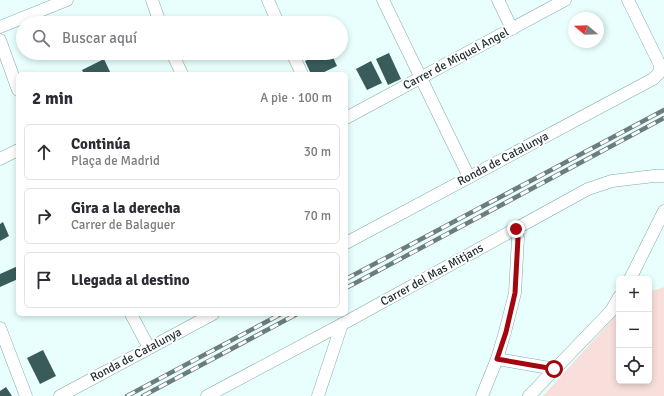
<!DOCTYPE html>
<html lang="es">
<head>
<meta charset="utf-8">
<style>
  :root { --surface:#fff; --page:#f7f7f7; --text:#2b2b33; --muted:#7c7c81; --line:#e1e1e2 }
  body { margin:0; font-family:Signika,sans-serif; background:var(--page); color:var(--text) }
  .controls { position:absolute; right:12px; bottom:12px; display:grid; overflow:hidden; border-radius:6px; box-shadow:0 2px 6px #0003 }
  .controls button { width:36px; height:36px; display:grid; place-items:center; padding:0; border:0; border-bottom:1px solid var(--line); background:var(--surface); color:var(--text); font:20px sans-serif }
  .compass { position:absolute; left:568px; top:12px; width:36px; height:36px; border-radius:50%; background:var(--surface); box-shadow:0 2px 6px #0003; rotate:289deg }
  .stop { position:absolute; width:12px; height:12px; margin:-9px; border:3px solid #a20710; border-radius:50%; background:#fff }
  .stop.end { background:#a20710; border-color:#fff; box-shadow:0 1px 4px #0008 }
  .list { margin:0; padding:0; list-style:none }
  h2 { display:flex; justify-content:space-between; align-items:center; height:52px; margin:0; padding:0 16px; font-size:17px }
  h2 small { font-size:13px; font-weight:400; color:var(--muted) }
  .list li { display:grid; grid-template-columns:26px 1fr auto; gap:12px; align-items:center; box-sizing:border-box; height:56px; margin:0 8px 8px; padding:0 8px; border:1px solid var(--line); border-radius:6px }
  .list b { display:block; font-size:15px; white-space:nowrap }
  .list p { margin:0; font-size:13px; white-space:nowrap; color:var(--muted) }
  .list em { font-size:13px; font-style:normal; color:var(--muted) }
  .icon { flex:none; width:22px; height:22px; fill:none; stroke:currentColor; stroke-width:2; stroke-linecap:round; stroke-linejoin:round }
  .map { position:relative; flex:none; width:664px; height:396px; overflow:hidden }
  .search { position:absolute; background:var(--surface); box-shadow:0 2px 6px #0003; left:16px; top:16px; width:332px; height:44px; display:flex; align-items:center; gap:10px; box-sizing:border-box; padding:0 14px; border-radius:22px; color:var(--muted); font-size:15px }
  .panel { position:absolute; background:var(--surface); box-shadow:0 2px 6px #0003; left:16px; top:72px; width:332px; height:244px; border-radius:6px }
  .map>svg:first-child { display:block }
  .green { fill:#f8dfdb }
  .building { fill:#395c5a }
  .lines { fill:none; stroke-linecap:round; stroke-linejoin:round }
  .street-casing { stroke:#84a9a7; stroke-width:13 }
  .street { stroke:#fff; stroke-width:12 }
  .rail-casing { stroke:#6b7d7c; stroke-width:4.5 }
  .rail { stroke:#fff; stroke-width:3; stroke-dasharray:9; stroke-linecap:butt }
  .route { stroke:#a20710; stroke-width:5 }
  .labels { text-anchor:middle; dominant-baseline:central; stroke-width:4; stroke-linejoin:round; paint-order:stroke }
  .street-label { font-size:12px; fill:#233231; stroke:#fff }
</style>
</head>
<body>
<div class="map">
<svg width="664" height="396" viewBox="0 0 664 396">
  <rect width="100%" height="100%" fill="#e8fffe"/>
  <!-- green -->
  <polygon class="green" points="664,287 664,396 543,396 619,312 619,381 649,381 649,292"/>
  <!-- building -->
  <g class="building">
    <polygon points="322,53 331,53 337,66 320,74 311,74 305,61"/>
    <polygon points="389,53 401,79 388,85 376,59"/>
    <polygon points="104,59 111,74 84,74 82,70"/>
    <polygon points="371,61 382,83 367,90 356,69"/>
    <polygon points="3,222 9,236 0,241 0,224"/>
    <polygon points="18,266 18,279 0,287 0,274"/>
    <polygon points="43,350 56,376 40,384 27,358"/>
    <polygon points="6,387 12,396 0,396 0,391"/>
  </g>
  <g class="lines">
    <defs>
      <g id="street">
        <polyline points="152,0 160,23"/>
        <polyline points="268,0 278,23"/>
        <polyline points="383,0 469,177"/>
        <polyline points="498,0 512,29"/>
        <polyline points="0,27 67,0"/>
        <polyline points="0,40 18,90"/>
        <polyline points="172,53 182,74"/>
        <polyline points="292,53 302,74"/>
        <polyline points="346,118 565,0"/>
        <polyline points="0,159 18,150"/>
        <polyline points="346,243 653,79 659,73 660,65 628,0"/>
        <polyline points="630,279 664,211"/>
        <polyline points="131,314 149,348"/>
        <polyline points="0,328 26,396"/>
        <polyline points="497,359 555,369"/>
        <polyline points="60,396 213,314"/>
        <polyline points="207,396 348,321 588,189 612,181 654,176 664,176"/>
        <polyline points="318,396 342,324"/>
        <polyline points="482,396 497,359 505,332 515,293 518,238 516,229"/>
        <polyline points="529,396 611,311 619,297"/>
      </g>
    </defs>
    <!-- street casing -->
    <use href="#street" class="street-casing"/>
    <!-- street -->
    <use href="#street" class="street"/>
    <defs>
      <g id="rail">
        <polyline points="346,279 664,110"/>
        <polyline points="346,288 664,118"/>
        <polyline points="127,396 281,314"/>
        <polyline points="143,396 297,314"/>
      </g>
    </defs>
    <!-- rail casing -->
    <use href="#rail" class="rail-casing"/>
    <!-- rail -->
    <use href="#rail" class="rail"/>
  </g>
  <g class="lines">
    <!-- route -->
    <polyline class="route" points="516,229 518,238 515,293 506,332 497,359 554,369"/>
  </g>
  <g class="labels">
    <!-- street labels -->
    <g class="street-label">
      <text transform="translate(456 59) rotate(-28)">Carrer de Miquel Angel</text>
      <text transform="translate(503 159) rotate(-28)">Ronda de Catalunya</text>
      <text transform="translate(432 275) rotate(-29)">Carrer del Mas Mitjans</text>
      <text transform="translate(136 355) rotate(-28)">Ronda de Catalunya</text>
    </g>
  </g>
</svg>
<div class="controls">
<button>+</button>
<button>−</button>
<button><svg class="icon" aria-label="locate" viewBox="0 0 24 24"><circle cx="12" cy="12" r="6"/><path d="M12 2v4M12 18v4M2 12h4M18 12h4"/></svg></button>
</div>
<svg class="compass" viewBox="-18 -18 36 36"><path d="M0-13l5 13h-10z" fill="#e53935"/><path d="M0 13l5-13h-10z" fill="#7c7c81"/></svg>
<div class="stop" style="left:554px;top:369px"></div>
<div class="stop end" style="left:516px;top:229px"></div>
<div class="search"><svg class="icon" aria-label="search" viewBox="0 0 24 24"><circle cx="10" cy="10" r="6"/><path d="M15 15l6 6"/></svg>Buscar aquí</div>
<section class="panel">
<h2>2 min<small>A pie · 100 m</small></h2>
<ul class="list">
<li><svg class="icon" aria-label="ahead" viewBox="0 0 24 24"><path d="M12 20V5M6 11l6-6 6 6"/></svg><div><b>Continúa</b><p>Plaça de Madrid</p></div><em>30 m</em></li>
<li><svg class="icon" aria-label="right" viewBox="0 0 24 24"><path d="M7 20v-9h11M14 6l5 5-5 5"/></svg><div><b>Gira a la derecha</b><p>Carrer de Balaguer</p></div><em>70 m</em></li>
<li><svg class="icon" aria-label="arrive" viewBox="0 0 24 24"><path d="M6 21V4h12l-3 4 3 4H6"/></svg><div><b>Llegada al destino</b></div></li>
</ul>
</section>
</div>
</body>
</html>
